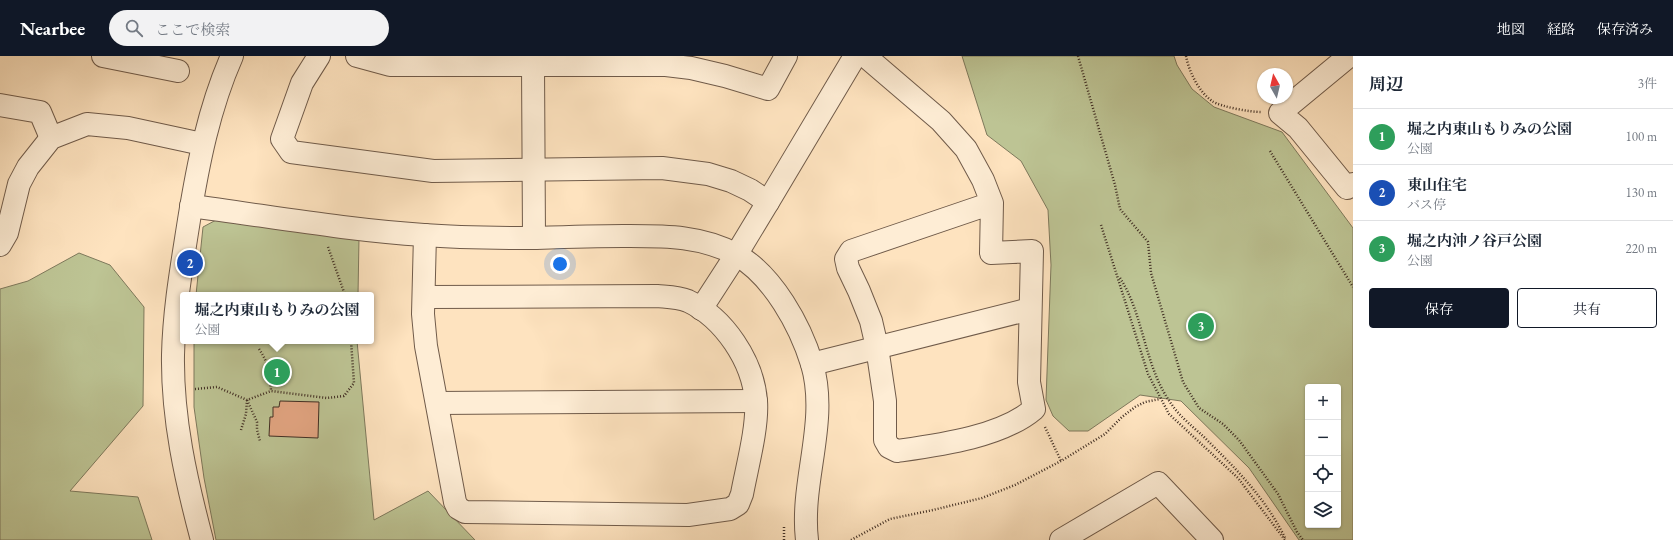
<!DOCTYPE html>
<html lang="ja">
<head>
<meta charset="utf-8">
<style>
  :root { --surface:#fff; --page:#f2f2f3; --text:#1f2937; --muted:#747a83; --line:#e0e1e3; --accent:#111827 }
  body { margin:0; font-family:"EB Garamond","Noto Serif JP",serif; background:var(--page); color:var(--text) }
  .controls { position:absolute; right:12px; bottom:12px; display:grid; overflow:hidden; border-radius:4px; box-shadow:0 1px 3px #0004 }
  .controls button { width:36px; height:36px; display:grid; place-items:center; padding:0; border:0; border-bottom:1px solid var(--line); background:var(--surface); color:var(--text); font:20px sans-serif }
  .compass { position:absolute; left:1257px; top:12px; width:36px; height:36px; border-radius:50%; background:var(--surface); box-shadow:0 1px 3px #0004; rotate:352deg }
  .you { position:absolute; left:560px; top:208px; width:14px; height:14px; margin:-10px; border:3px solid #fff; border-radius:50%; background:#1a73e8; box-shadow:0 0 0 6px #1a73e833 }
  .badge { display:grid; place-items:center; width:26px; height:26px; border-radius:50%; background:var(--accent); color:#fff; font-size:13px; font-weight:700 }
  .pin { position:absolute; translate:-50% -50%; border:2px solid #fff; box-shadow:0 1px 4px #0006 }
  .popup { position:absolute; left:180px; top:236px; width:194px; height:52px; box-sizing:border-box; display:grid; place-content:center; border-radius:4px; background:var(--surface); filter:drop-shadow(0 1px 3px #0005); font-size:13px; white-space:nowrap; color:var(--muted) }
  .popup b { font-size:15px; color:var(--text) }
  .popup::after { content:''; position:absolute; left:50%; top:100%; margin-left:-8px; border:8px solid transparent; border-top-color:var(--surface) }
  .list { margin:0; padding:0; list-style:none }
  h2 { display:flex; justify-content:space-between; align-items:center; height:52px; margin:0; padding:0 16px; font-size:17px }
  h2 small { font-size:13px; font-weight:400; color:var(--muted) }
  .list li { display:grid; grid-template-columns:26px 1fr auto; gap:12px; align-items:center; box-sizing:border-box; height:56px; padding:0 16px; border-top:1px solid var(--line) }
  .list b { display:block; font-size:15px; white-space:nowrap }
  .list p { margin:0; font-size:13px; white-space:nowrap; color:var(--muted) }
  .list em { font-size:13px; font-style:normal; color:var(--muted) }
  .actions { display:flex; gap:8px; padding:12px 16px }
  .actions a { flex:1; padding:9px 0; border:1px solid var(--accent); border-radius:4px; text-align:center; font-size:14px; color:var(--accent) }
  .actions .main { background:var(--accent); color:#fff }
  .icon { flex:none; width:22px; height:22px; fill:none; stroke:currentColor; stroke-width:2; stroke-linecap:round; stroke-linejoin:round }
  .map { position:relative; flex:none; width:1353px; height:484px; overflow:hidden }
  header { display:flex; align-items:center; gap:24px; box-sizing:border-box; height:56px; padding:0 20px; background:var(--accent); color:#fff }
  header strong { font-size:19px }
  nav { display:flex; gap:22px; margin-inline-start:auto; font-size:14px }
  .search { width:280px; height:36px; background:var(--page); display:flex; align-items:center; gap:10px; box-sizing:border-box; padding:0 14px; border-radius:22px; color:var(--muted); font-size:15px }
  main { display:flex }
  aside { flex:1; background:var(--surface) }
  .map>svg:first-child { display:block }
  .green { fill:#bdc494; stroke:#7e795c; fill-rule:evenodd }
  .building { fill:#e4a683; stroke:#402e23 }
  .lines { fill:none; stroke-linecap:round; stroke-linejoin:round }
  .minor-casing { stroke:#705b4a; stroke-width:24 }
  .path { stroke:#402e23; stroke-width:2.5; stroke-dasharray:1 2; stroke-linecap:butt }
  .minor { stroke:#feedd5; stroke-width:22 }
</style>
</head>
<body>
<header>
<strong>Nearbee</strong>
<div class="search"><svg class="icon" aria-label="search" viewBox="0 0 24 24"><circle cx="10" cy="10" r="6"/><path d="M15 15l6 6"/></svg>ここで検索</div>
<nav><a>地図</a><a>経路</a><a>保存済み</a></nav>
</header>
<main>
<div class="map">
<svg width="1353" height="484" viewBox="0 0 1353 484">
  <rect width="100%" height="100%" fill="#fee3bf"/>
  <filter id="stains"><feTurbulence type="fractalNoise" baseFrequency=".005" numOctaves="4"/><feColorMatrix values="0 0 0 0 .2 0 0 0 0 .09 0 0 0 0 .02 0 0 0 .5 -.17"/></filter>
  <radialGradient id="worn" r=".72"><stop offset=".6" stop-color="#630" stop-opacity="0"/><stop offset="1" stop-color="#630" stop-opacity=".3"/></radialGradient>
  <!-- green -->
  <g class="green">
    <path d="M962 0H1174L1177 9 1192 33 1214 51 1282 76 1353 172V484H1299L1249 412 1181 345 1140 339 1088 375H1069L1053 360 1046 344 1051 209 1048 154 1021 105 987 79ZM1308 331H1338V469H1308Z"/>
    <polygon points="218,163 359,182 358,239 196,239 203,171"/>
    <polygon points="79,197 110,209 144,251 143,350 70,435 138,441 152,484 0,484 0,233 28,225"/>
    <polygon points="194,285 357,285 374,464 428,435 475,484 216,484 204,422 194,351"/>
  </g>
  <!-- building -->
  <polygon class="building" points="280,345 319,346 318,382 269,380 270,361 273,361 273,351 279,351"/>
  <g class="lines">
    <defs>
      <g id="minor">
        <polyline points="103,0 178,15"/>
        <polyline points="319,0 302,27 282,83 291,96 433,115 662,112 708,118 731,125 750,134 768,146 736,199 701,253"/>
        <polyline points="357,0 390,9 533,9 534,182"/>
        <path d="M865 0 941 65 966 93 983 124 992 147 991 197 1032 195 1029 326 1034 353C1001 381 939 389 897 395L889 391 885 384V345L877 291 871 265 859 235 848 212 846 203 851 195 992 147"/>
        <polyline points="1349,0 1280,57 1298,72 1347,132 1353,128"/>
        <polyline points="533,9 666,9 691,12 725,20 768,33 786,0"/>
        <polyline points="0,49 40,56 51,82"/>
        <polyline points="768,146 855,0"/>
        <path d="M191 150C268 160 346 174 424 179 461 182 499 182 536 182 565 181 594 180 623 180 663 180 701 179 737 199 773 220 800 269 812 308 829 366 800 425 807 484"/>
        <polyline points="0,189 7,177 19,128 28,111 51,82 87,68 128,72 202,88"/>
        <path d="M424 241 657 240C667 241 678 241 688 245 724 262 753 305 756 345 758 371 747 411 742 438L738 448 730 453 688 459 465 456 458 452 455 446 426 290 423 258 425 179"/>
        <polyline points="812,308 1030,253"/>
        <polyline points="437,347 756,345"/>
        <path d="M202 484C186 424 172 362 173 299 174 253 182 209 189 164 198 108 209 52 232 0"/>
        <polyline points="1061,484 1158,427 1212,484"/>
      </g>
    </defs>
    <!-- minor casing -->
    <use href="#minor" class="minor-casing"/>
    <!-- path -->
    <g class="path">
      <polyline points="1078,0 1115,129 1120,153 1148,186 1151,217 1183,326 1199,352 1223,368 1239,384 1278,438 1297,476 1303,484"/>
      <path d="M1186 0C1189 16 1199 36 1212 45 1221 51 1250 56 1261 56"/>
      <polyline points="1270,95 1353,231"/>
      <polyline points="1101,169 1148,318 1169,358 1238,422 1285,484"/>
      <polyline points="328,191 345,239"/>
      <path d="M1120 222C1144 259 1144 309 1170 346 1178 359 1192 370 1204 381 1234 411 1266 442 1285 482"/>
      <path d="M259 293C269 308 270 317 271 335"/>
      <polyline points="195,333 217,331 247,344 271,335 327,342 344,340 354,327 351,285"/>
      <polyline points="247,344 257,366 257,374 260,385"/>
      <polyline points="1045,371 1061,405"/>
      <polyline points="241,374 246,358 247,344"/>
      <polyline points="784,484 784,470"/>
      <polyline points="851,484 890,463 933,454 982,442 1015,429 1061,405 1105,378 1122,361 1135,351 1145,346 1160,343"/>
    </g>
    <!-- minor -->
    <use href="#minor" class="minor"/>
  </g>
  <rect width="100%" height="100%" filter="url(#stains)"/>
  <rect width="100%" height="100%" fill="url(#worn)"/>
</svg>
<div class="controls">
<button>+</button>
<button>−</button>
<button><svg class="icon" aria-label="locate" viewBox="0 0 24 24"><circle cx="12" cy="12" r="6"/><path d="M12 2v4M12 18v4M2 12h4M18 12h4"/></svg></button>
<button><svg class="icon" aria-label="layers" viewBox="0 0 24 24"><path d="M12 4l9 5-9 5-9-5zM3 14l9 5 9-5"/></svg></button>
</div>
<svg class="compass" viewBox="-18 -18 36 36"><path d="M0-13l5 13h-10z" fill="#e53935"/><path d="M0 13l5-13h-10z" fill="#747a83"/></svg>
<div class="you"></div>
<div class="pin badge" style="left:277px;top:316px;background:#2e9e5b">1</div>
<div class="popup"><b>堀之内東山もりみの公園</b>公園</div>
<div class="pin badge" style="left:190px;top:207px;background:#1a4fb4">2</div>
<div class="pin badge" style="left:1201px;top:270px;background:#2e9e5b">3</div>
</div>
<aside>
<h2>周辺<small>3件</small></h2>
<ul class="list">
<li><span class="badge" style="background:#2e9e5b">1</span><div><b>堀之内東山もりみの公園</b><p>公園</p></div><em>100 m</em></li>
<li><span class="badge" style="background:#1a4fb4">2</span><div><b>東山住宅</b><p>バス停</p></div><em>130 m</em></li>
<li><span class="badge" style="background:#2e9e5b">3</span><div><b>堀之内沖ノ谷戸公園</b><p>公園</p></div><em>220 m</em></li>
</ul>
<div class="actions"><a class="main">保存</a><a>共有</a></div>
</aside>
</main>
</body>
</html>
